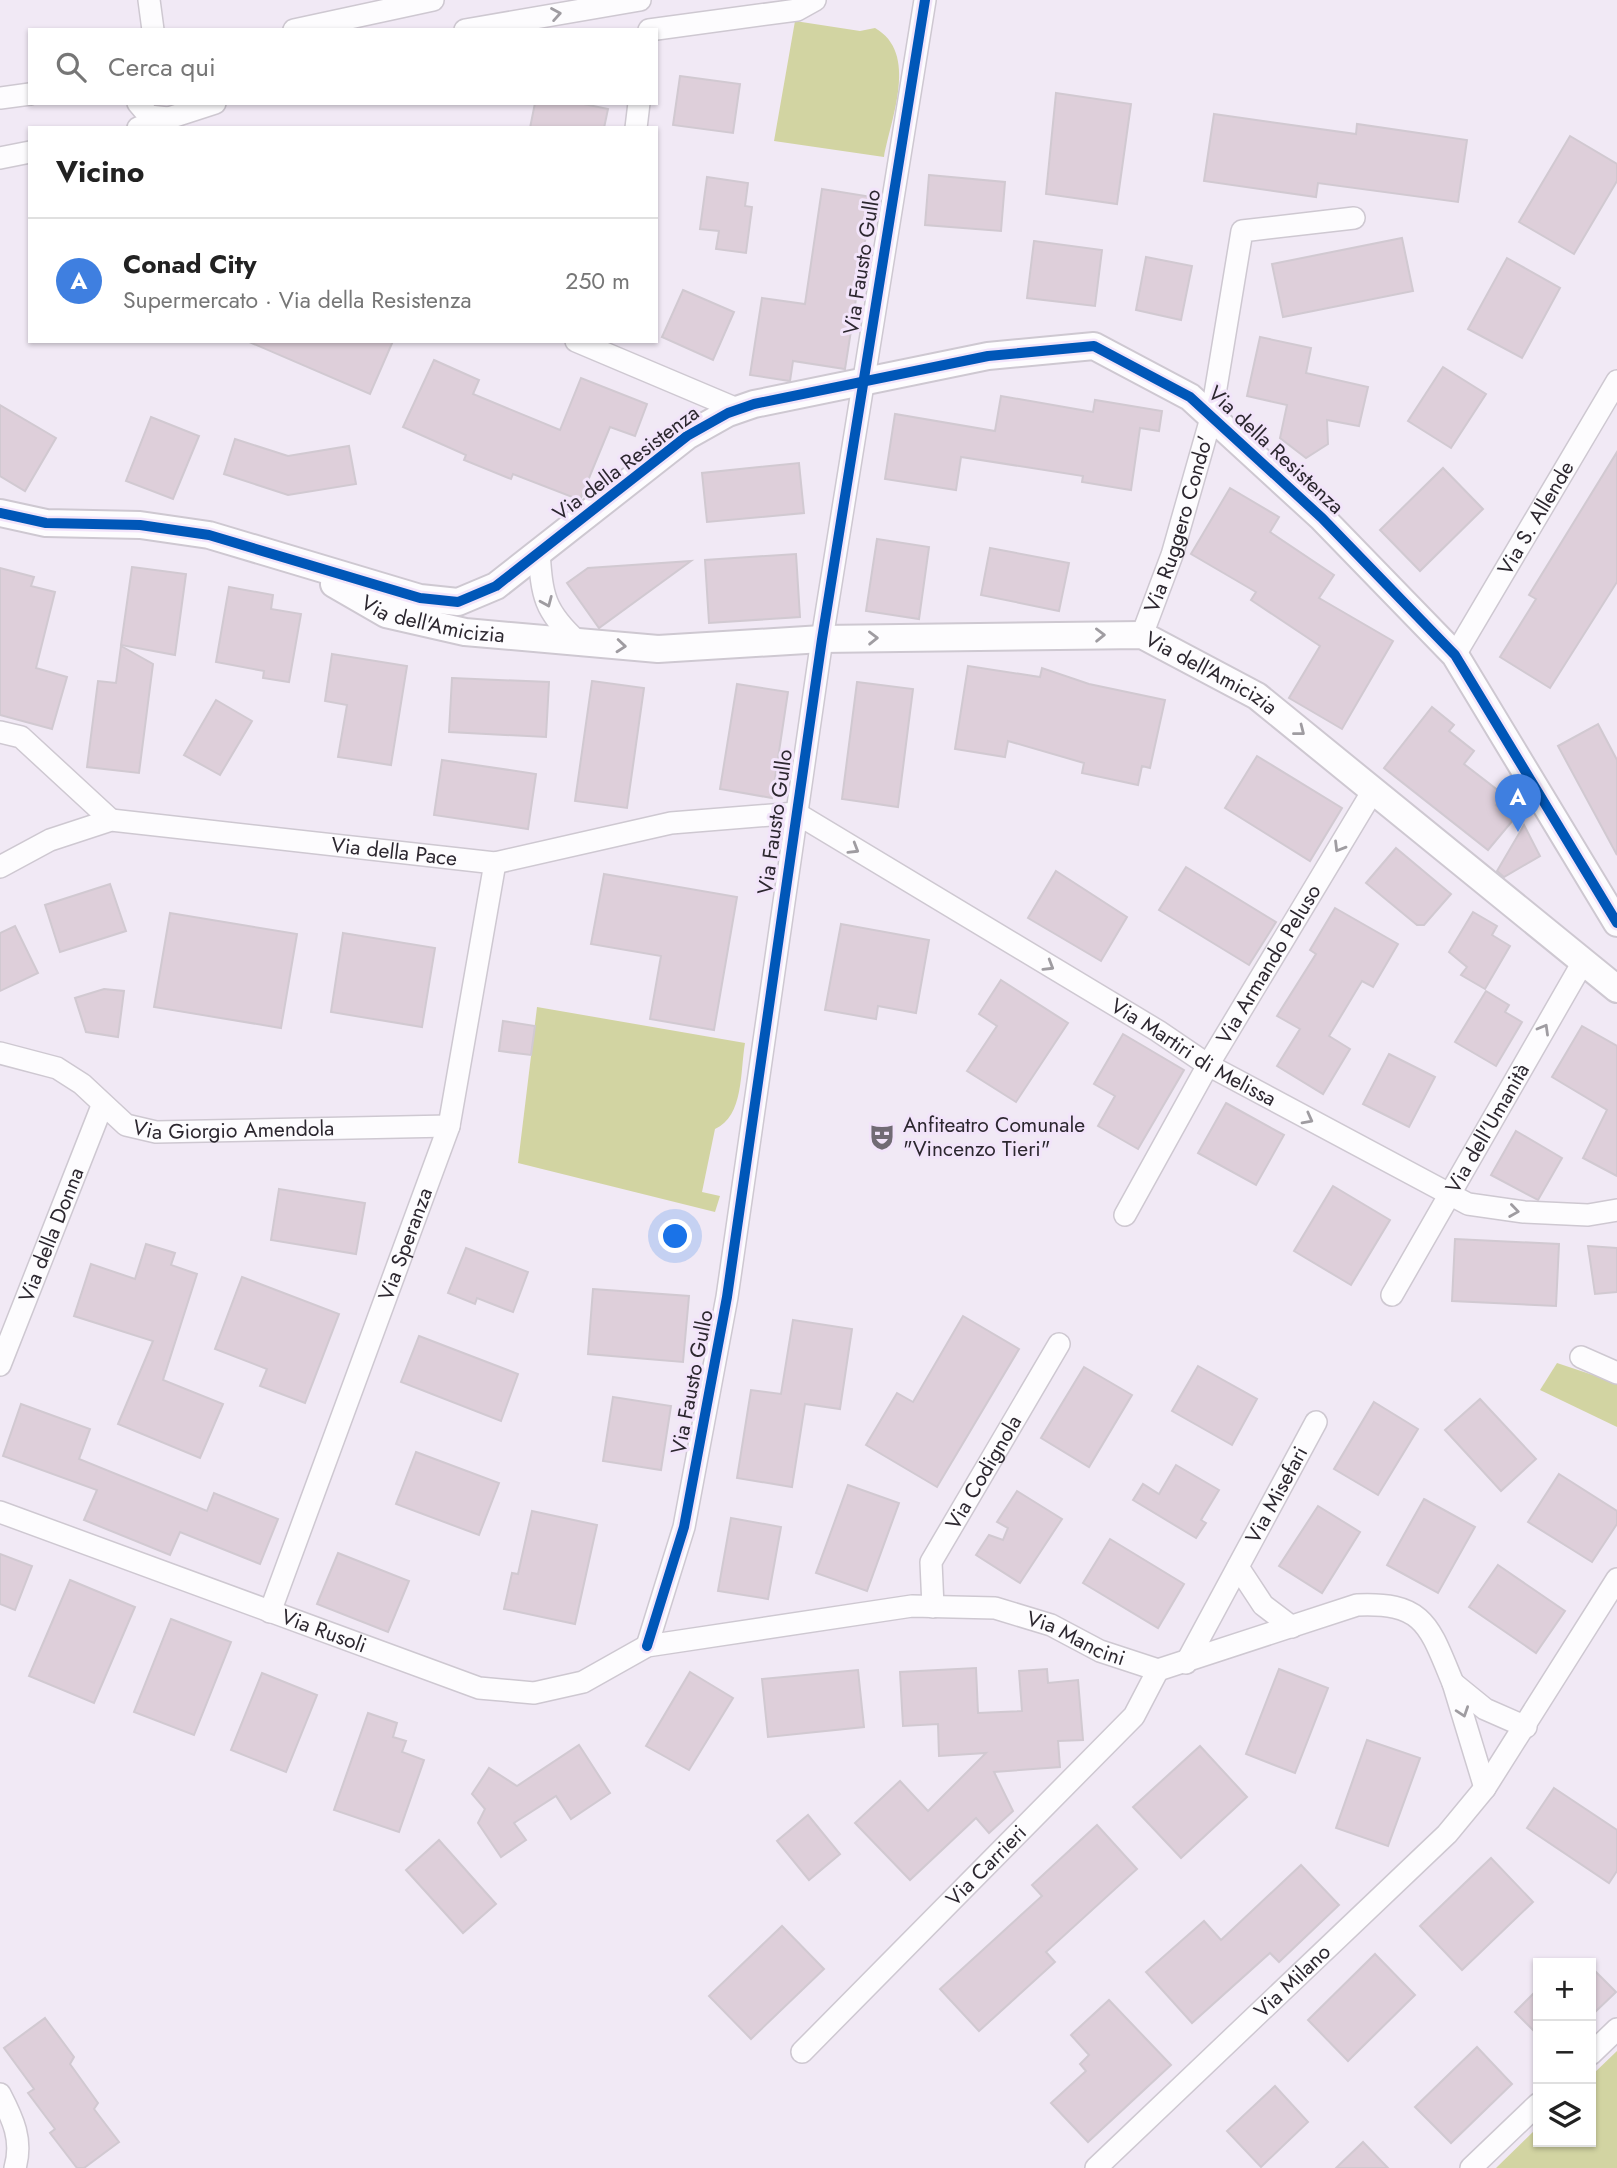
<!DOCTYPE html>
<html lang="it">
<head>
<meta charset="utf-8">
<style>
  :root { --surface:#fff; --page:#f6f6f6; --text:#222; --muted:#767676; --line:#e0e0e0; --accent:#2563eb }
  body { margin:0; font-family:Jost,sans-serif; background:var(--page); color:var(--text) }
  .controls { position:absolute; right:21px; bottom:21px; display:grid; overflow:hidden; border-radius:0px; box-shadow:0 2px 5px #0004 }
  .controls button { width:63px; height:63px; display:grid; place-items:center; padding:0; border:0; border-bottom:2px solid var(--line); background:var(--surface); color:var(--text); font:35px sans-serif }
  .you { position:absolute; left:676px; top:1237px; width:24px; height:24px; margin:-18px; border:5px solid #fff; border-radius:50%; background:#1a73e8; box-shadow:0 0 0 10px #1a73e833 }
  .badge { display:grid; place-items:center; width:46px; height:46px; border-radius:50%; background:var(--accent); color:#fff; font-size:23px; font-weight:700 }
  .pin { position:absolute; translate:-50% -58px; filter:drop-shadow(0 2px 4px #0008) }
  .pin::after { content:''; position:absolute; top:37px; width:24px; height:21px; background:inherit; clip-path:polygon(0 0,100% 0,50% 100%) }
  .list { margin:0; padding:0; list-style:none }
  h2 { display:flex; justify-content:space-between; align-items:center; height:91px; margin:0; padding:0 28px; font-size:30px }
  h2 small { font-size:23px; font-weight:400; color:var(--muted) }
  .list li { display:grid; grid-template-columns:46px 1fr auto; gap:21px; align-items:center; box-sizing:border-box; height:126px; padding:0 28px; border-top:2px solid var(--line) }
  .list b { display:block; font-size:26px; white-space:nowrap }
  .list p { margin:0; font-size:23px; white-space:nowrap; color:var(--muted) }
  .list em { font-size:23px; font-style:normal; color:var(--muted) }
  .icon { flex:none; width:38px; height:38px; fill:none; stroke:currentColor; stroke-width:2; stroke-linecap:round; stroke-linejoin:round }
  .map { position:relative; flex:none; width:1617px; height:2168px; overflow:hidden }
  .search { position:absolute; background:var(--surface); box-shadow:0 2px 5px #0004; left:28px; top:28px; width:630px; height:77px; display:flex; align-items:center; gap:18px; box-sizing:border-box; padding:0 24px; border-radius:0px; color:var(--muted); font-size:26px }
  .panel { position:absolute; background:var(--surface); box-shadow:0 2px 5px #0004; left:28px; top:126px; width:630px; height:217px; border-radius:0px }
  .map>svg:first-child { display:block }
  .green { fill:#d2d4a2 }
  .building { fill:#decfda; stroke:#d1c9d1; stroke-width:2 }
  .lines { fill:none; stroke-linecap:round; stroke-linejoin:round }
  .minor-casing { stroke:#cec8d1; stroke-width:24 }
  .tertiary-casing { stroke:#cec8d1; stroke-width:30 }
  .minor { stroke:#fdfcfe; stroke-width:21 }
  .tertiary { stroke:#fdfcfe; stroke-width:26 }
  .cycleway-casing { stroke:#f2e4fa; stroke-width:15 }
  .cycleway { stroke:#0057b8; stroke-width:10 }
  .oneway { stroke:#9f9ca1 }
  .labels { text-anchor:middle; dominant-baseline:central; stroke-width:6; stroke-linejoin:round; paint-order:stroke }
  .street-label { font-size:21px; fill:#2c272f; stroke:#f2e4fa }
  .poi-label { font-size:21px; fill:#2c272f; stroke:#f2e4fa; text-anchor:start }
</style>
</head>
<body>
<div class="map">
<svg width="1617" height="2168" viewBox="0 0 1617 2168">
  <rect width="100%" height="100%" fill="#f1e9f5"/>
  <!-- green -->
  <g class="green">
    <path d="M795 21 860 31 875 28C919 53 891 118 884 157L774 141Z"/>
    <path d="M537 1007 745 1043C740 1072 744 1116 715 1129L702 1192 720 1196 715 1212 518 1163Z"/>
    <polygon points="1557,1363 1617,1383 1617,1427 1540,1390"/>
    <polygon points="1617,2051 1617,2168 1496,2168 1538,2127 1538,2142 1591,2142 1591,2076"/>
  </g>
  <!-- building -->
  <g class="building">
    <polygon points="680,76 740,84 733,133 673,125"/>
    <polygon points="1056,93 1131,104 1117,204 1046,194"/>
    <polygon points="535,103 579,103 608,109 604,128 530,128"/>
    <polygon points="1214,114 1356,134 1357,124 1467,140 1458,202 1318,183 1316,197 1204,181"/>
    <polygon points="1570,136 1617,164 1617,181 1574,254 1519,222"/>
    <polygon points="929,175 1005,182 1001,231 925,225"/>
    <polygon points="707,177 748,183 745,206 752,207 746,253 716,249 719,231 700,229"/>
    <polygon points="822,189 872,197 845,369 793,361 790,381 750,375 762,298 805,304"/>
    <polygon points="1402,238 1413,291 1283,317 1272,264"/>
    <polygon points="1034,241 1102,250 1095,306 1027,298"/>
    <polygon points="1146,257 1192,266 1181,320 1136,310"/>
    <polygon points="1507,258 1560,288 1522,358 1468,329"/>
    <polygon points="683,290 734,312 713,360 662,337"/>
    <polygon points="1260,337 1311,348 1306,373 1368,387 1359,426 1327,420 1328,444 1306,458 1280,438 1287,405 1247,396"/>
    <polygon points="247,341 393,341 370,394"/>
    <polygon points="434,360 479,380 473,394 560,430 581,378 647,404 635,436 610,427 580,500 513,474 511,479 464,460 466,455 403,427"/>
    <polygon points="1443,367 1486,394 1451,448 1408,421"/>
    <polygon points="1001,396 1093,412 1095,400 1162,411 1159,431 1140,428 1131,490 1082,482 1083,476 961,457 956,490 885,479 895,414 995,431"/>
    <polygon points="0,405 56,438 25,491 0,476"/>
    <polygon points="151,417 199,436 173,499 126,481"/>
    <polygon points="235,439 288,456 349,446 356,484 288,495 224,474"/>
    <polygon points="1617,452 1617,582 1550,688 1500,657 1536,599 1529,595"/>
    <polygon points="799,463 804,513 707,522 702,473"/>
    <polygon points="1443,468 1483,509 1420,571 1380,530"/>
    <polygon points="1230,488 1279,517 1270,532 1334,575 1319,598 1393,641 1342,729 1289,698 1320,646 1251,600 1256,592 1191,554"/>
    <polygon points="877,539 929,547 919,619 866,611"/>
    <polygon points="990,548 1069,563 1059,611 981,595"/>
    <polygon points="796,554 800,617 709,623 705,560"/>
    <polygon points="691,561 599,628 567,583 588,568"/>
    <polygon points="132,567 186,574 175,655 121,645"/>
    <polygon points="0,568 34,577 31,586 55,592 36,668 67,677 52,729 0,715"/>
    <polygon points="229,587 273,595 271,609 301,614 289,682 263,678 264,671 216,662"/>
    <polygon points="121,646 153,664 139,773 87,767 98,681 116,683"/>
    <polygon points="332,654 407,666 391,765 338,757 347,705 325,701"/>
    <polygon points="968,666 1040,677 1042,668 1089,684 1165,700 1150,768 1142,766 1138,785 1082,773 1084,763 1008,741 1005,757 955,749"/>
    <polygon points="452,678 549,682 546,737 449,732"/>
    <polygon points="592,681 644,688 627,808 575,801"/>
    <polygon points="857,682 913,689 898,807 842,799"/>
    <polygon points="737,684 788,692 772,798 720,789"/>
    <polygon points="216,700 252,721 220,775 184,755"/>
    <polygon points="1432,707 1454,725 1449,731 1474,751 1464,764 1504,795 1496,805 1514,819 1488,850 1384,768"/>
    <polygon points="1598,724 1617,760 1617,855 1558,746"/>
    <polygon points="1257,756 1342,808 1310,861 1225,808"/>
    <polygon points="442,760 536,774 528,829 434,815"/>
    <polygon points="1524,825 1540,856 1504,877 1497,871"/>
    <polygon points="1396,848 1451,894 1424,925 1417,925 1366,883"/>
    <polygon points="1186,867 1276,922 1249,965 1159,910"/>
    <polygon points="1056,871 1127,917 1101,961 1028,918"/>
    <polygon points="604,874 737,897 714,1030 650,1019 661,956 591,944"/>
    <polygon points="110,884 126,931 60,952 45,905"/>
    <polygon points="1335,908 1398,944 1373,987 1362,981 1329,1036 1350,1049 1323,1094 1277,1066 1300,1029 1277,1016 1316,954 1310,950"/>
    <polygon points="1473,912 1497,926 1492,935 1510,946 1485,989 1461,975 1467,967 1449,952"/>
    <polygon points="170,913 297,934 281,1028 154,1007"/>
    <polygon points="841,924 929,940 916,1013 878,1006 876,1019 825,1010"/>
    <polygon points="15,926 38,973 0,991 0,933"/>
    <polygon points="343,933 435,948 422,1027 331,1012"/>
    <polygon points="1001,980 1068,1023 1016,1102 967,1071 997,1026 979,1014"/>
    <polygon points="104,989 124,991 118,1037 86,1032 75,998"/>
    <polygon points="1486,991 1509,1005 1505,1012 1522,1022 1496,1066 1455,1042"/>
    <polygon points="503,1021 535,1026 531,1055 499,1051"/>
    <polygon points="1582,1026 1617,1046 1617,1176 1583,1158 1607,1110 1552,1077"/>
    <polygon points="1123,1034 1184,1070 1138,1149 1098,1126 1115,1096 1094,1084"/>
    <polygon points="1389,1054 1435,1077 1409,1127 1363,1104"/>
    <polygon points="1226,1103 1284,1135 1256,1185 1198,1153"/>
    <polygon points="1516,1131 1562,1158 1538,1200 1491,1175"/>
    <polygon points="1333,1186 1390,1220 1351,1285 1294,1251"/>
    <polygon points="279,1189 365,1203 356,1254 271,1240"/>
    <polygon points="1455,1239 1559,1244 1556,1306 1452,1301"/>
    <polygon points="146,1244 175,1253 171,1265 197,1274 163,1380 223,1404 200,1458 118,1424 153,1341 74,1316 91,1264 135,1279"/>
    <polygon points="1588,1246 1617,1248 1617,1292 1595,1294"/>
    <polygon points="466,1248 528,1272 513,1312 477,1298 475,1304 448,1293"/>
    <polygon points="242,1277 339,1314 305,1403 260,1386 267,1369 215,1349"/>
    <polygon points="593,1289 689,1296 683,1362 588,1354"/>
    <polygon points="963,1316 1019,1349 937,1487 866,1445 897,1393 913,1402"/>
    <polygon points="793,1320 852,1329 840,1409 805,1404 792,1487 737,1478 751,1390 781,1394"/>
    <polygon points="419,1336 518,1374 501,1421 401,1382"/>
    <polygon points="1198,1366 1257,1399 1232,1445 1172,1411"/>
    <polygon points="1084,1367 1132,1395 1089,1467 1041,1438"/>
    <polygon points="613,1397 671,1406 661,1470 603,1461"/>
    <polygon points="1480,1399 1536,1459 1501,1491 1445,1430"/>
    <polygon points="1374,1402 1418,1429 1378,1495 1334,1469"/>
    <polygon points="21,1404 90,1429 79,1459 207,1511 214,1493 278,1519 260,1564 180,1532 170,1555 84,1520 97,1490 3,1456"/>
    <polygon points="416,1452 499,1483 479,1535 396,1504"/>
    <polygon points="1176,1465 1219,1490 1201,1520 1206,1523 1196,1538 1133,1500 1143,1484 1159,1494"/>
    <polygon points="1559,1474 1617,1511 1617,1524 1592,1562 1528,1522"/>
    <polygon points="848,1485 899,1503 867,1591 816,1573"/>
    <polygon points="1017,1491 1062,1519 1020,1583 976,1555 989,1535 1003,1540 1008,1528 997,1522"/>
    <polygon points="1424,1499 1475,1527 1438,1593 1387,1565"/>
    <polygon points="1318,1506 1360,1532 1322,1593 1279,1566"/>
    <polygon points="532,1511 597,1525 575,1624 504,1609 512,1573 518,1574"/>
    <polygon points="731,1518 781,1527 768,1599 718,1591"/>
    <polygon points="1110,1539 1184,1584 1158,1628 1083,1583"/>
    <polygon points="338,1553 409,1581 388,1632 317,1604"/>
    <polygon points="0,1554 32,1566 15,1610 0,1604"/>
    <polygon points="1498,1565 1565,1611 1536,1653 1469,1607"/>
    <polygon points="70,1580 135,1607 94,1703 29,1676"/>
    <polygon points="171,1619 231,1642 194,1735 134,1712"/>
    <polygon points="976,1668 978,1713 1022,1711 1019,1671 1047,1669 1048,1683 1078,1680 1083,1740 1058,1741 1060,1767 994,1772 1013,1811 989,1833 976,1818 910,1880 855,1823 900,1781 928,1811 986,1753 939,1756 938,1724 903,1726 900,1672"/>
    <polygon points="1279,1669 1328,1688 1295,1773 1246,1754"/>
    <polygon points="858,1670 864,1727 768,1737 762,1679"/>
    <polygon points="690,1672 733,1698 689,1770 646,1746"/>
    <polygon points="262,1673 317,1695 286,1772 231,1750"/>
    <polygon points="368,1713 397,1723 393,1737 406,1741 402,1752 424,1760 399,1832 334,1810"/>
    <polygon points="1367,1740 1420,1758 1388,1846 1336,1828"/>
    <polygon points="579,1745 610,1793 571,1819 556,1796 514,1823 526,1840 501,1857 478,1823 485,1809 472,1794 489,1768 517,1786"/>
    <polygon points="1200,1746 1247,1797 1181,1858 1133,1807"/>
    <polygon points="1554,1788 1617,1830 1617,1871 1609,1883 1527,1828"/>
    <polygon points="808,1815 840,1854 809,1880 777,1841"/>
    <polygon points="1097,1825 1137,1869 1046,1952 1055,1962 979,2031 940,1989 1042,1896 1032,1885"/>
    <polygon points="439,1840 496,1904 463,1933 406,1870"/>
    <polygon points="1491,1858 1533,1902 1462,1970 1420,1926"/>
    <polygon points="1301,1865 1339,1905 1279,1962 1270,1953 1192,2023 1146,1972 1204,1921 1221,1940"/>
    <polygon points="782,1926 824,1969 751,2039 709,1996"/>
    <polygon points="1375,1954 1415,1995 1348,2061 1308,2020"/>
    <polygon points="1591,1967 1616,1992 1591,2016"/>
    <polygon points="1538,1989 1538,2035 1515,2012"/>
    <polygon points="1109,2000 1171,2065 1088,2142 1051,2103 1086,2071 1080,2064 1089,2055 1071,2035"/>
    <polygon points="45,2018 74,2057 70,2064 98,2103 94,2109 119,2142 84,2168 77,2168 50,2133 55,2129 28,2093 34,2089 4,2048"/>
    <polygon points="1477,2047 1512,2084 1451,2143 1415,2107"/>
    <polygon points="1275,2086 1308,2122 1261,2167 1227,2131"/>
    <polygon points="1363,2142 1388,2168 1336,2168"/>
  </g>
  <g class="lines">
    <defs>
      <g id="minor">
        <polyline points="149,0 153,30"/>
        <polyline points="294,30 433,0"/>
        <polyline points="465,30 640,0"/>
        <polyline points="649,30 797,10 815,0"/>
        <polyline points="0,98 30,94"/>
        <polyline points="138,103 149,116 168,118"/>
        <polyline points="138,128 215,103"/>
        <polyline points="636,128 639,103"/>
        <polyline points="0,158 30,152"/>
        <polyline points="576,341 737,409"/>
        <path d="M539 552C542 596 544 611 578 642"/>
        <path id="s1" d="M1142 635 1172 555 1211 418 1242 231 1354 218"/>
        <path id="s2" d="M1455 655 1617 381"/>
        <polyline points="0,732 21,737 111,820"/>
        <path id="s3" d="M796 813 1158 1031 1208 1065 1468 1204 1524 1212 1588 1215 1617 1210"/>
        <path id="s4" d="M0 867 50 840 111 820 495 863 671 823 796 813"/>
        <path id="s5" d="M0 1053 57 1068 82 1084 126 1125 156 1132 449 1126"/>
        <path id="s6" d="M1125 1215 1208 1065 1374 789"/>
        <path id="s7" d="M1392 1295 1583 962"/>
        <polyline points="1581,1357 1617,1373"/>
        <path id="s8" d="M0 1365 102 1106"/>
        <path id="s9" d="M0 1512 479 1688 534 1693 583 1682 647 1646 912 1606 995 1608 1051 1625 1100 1651 1158 1670 1357 1605C1425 1602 1429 1626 1453 1683"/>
        <polyline points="1238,1567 1263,1605 1292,1627"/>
        <path id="s10" d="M933 1607 931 1562 1059 1344"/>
        <path id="s11" d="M270 1612 449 1126 495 863"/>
        <polyline points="647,1646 684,1527 727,1297 822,639 925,0"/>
        <path id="s12" d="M1186 1663 1316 1422"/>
        <polyline points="1485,1788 1453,1683 1485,1709 1526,1727"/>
        <path id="s13" d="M802 2052 1134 1716 1158 1670"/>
        <polyline points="1591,2054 1617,2029"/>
        <path d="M0 2094C13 2119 23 2140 15 2168"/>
        <path id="s14" d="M1096 2168 1447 1834 1485 1788 1617 1579"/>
        <polyline points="1471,2168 1538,2104"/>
      </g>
      <g id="tertiary">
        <polyline points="0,513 46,523 140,525 209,535 420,598 458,602 496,586 687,436 728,413 754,404 988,356 1094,346 1190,397 1322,518 1455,655 1617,923"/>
        <path id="s15" d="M334 584 386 614 465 632 658 649 822 639 1142 635 1257 696 1617 989"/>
      </g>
    </defs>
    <!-- minor casing -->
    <use href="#minor" class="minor-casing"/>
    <!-- tertiary casing -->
    <use href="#tertiary" class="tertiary-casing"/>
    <!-- minor -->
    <use href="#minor" class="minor"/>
    <!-- tertiary -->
    <use href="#tertiary" class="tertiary"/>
    <defs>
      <g id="cycleway">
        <polyline points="0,513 46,523 140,525 209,535 420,598 458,602 496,586 687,436 728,413 754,404 988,356 1094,346 1190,397 1322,518 1455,655 1617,923"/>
        <polyline points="647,1646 684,1527 727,1297 822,639 925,0"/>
      </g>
    </defs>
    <!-- cycleway casing -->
    <use href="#cycleway" class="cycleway-casing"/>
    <!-- cycleway -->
    <use href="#cycleway" class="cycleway"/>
  </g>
  <!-- one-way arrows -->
  <defs><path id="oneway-chevron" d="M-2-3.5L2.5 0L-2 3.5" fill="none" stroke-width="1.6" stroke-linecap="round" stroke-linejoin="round" transform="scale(1.75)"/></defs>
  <g class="oneway">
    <use href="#oneway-chevron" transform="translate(556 14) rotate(-10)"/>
    <use href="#oneway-chevron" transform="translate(547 602) rotate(67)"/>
    <use href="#oneway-chevron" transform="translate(1100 635) rotate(-1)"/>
    <use href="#oneway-chevron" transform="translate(873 638) rotate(-1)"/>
    <use href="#oneway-chevron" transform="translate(621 646) rotate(5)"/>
    <use href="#oneway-chevron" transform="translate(1300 731) rotate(38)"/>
    <use href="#oneway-chevron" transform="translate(1339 847) rotate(121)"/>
    <use href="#oneway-chevron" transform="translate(854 849) rotate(31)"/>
    <use href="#oneway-chevron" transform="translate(1049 966) rotate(31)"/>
    <use href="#oneway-chevron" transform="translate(1544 1029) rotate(-60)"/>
    <use href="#oneway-chevron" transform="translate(1308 1119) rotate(28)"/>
    <use href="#oneway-chevron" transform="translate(1514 1211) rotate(8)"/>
    <use href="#oneway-chevron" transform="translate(1463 1712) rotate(71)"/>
  </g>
  <!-- icons -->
  <defs>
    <symbol id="theatre-bare" viewBox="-9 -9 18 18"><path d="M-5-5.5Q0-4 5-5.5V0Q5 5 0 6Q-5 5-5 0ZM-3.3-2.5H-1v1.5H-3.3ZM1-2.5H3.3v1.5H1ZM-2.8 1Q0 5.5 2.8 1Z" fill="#716b74" stroke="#f2e4fa" stroke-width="2.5" paint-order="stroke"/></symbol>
  </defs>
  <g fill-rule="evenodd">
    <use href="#theatre-bare" x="863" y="1118" width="38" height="38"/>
  </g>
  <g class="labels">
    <!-- street labels -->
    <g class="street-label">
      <text transform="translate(862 262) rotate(-81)">Via Fausto Gullo</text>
      <text transform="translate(1276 450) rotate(43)">Via della Resistenza</text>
      <text transform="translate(626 463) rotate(-37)">Via della Resistenza</text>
      <text stroke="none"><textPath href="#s2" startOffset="159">Via S. Allende</textPath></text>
      <text stroke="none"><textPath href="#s1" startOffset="117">Via Ruggero Condo'</textPath></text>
      <text stroke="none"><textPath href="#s15" startOffset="107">Via dell'Amicizia</textPath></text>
      <text stroke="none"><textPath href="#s15" startOffset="898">Via dell'Amicizia</textPath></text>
      <text transform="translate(775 822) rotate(-82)">Via Fausto Gullo</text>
      <text stroke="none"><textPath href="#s4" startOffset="406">Via della Pace</textPath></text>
      <text stroke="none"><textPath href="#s6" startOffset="289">Via Armando Peluso</textPath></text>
      <text stroke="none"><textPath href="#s3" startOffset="464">Via Martiri di Melissa</textPath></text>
      <text stroke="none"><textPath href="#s5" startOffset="257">Via Giorgio Amendola</textPath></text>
      <text stroke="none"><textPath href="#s7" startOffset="192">Via dell'Umanità</textPath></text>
      <text stroke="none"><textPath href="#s8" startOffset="140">Via della Donna</textPath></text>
      <text stroke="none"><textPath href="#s11" startOffset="392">Via Speranza</textPath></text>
      <text transform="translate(692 1382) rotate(-79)">Via Fausto Gullo</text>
      <text stroke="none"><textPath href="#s10" startOffset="149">Via Codignola</textPath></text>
      <text stroke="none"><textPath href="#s12" startOffset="191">Via Misefari</textPath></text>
      <text stroke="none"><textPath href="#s9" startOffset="345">Via Rusoli</textPath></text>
      <text stroke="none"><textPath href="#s9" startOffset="1127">Via Mancini</textPath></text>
      <text stroke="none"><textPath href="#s13" startOffset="262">Via Carrieri</textPath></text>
      <text stroke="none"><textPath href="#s14" startOffset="271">Via Milano</textPath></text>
    </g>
    <!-- poi labels -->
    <g class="poi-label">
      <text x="903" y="1125">Anfiteatro Comunale<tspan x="903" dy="24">"Vincenzo Tieri"</tspan></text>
    </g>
  </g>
</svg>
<div class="controls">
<button>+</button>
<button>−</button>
<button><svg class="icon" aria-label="layers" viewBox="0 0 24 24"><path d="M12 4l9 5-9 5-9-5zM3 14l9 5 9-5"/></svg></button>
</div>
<div class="you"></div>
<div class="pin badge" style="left:1518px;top:832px;background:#3f7fe0">A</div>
<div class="search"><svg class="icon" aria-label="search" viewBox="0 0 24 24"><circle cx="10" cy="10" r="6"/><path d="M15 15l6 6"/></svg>Cerca qui</div>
<section class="panel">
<h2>Vicino<small></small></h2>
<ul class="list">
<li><span class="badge" style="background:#3f7fe0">A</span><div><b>Conad City</b><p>Supermercato · Via della Resistenza</p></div><em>250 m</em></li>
</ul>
</section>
</div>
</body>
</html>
